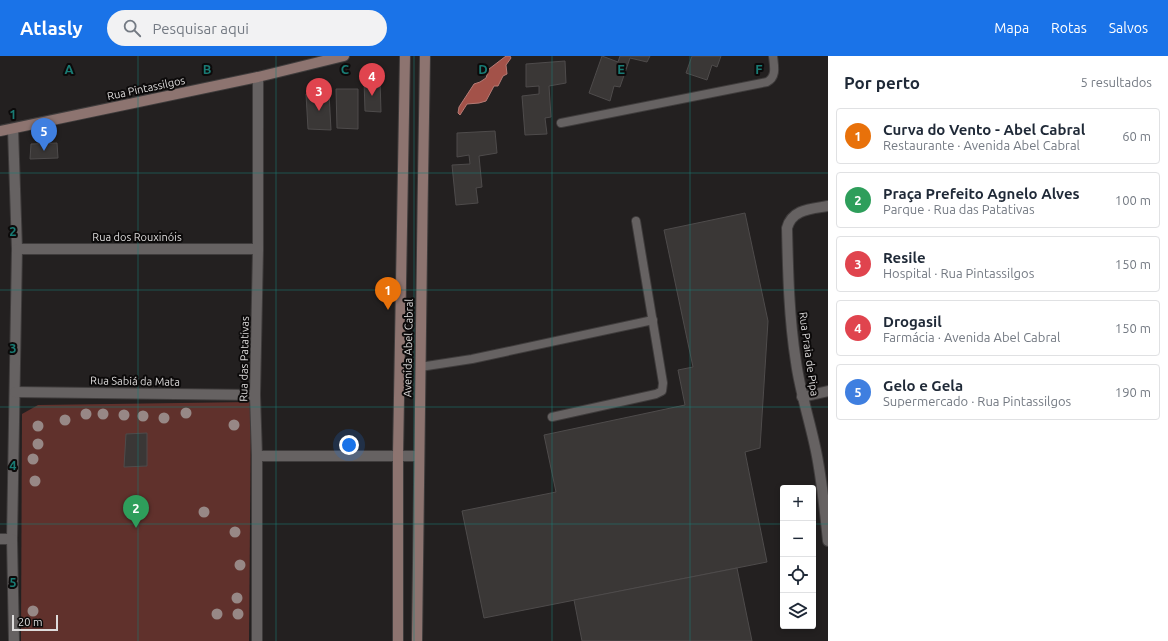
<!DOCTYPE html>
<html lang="pt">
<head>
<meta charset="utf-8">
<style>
  :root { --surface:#fff; --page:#f2f2f3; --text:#1f2937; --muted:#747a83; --line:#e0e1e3; --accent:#1a73e8 }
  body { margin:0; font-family:Ubuntu,sans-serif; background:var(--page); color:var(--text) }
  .controls { position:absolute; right:12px; bottom:12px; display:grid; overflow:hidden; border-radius:4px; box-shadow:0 2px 6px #0003 }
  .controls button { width:36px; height:36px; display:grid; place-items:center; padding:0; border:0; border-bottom:1px solid var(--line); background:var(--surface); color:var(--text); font:20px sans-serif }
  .scale { position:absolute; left:12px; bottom:10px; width:46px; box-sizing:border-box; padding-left:4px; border:2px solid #dedcdc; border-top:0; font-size:11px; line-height:14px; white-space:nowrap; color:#dedcdc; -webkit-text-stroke:3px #0c0a0a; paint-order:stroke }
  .you { position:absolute; left:349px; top:389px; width:14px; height:14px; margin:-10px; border:3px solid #fff; border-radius:50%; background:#1a73e8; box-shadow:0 0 0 6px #1a73e833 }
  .badge { display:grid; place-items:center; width:26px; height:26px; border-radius:50%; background:var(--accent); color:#fff; font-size:13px; font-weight:700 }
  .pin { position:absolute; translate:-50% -33px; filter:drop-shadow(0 1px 2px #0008) }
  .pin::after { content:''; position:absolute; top:21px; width:14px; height:12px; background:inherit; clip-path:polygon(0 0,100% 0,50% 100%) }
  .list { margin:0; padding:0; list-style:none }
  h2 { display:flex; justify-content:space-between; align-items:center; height:52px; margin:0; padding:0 16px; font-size:17px }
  h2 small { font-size:13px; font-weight:400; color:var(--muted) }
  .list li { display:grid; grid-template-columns:26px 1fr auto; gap:12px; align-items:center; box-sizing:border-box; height:56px; margin:0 8px 8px; padding:0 8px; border:1px solid var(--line); border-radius:4px }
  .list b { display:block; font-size:15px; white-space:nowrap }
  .list p { margin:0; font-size:13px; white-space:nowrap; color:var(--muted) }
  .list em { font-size:13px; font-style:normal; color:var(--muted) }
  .icon { flex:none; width:22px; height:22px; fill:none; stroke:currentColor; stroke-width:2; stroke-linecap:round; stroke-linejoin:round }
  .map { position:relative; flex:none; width:828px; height:585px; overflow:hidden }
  header { display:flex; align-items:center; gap:24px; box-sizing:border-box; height:56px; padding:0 20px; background:var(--accent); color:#fff }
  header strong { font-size:19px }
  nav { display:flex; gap:22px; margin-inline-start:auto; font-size:14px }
  .search { width:280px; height:36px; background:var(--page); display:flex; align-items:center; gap:10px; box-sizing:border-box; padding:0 14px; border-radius:22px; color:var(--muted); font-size:15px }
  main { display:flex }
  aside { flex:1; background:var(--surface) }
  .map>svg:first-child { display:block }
  .green { fill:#60312c }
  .water { fill:#a35249; stroke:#b57b75 }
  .building { fill:#3a3736; stroke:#4e4b4b }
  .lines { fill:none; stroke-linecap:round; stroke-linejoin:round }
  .service-casing { stroke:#3f3c3c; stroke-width:10 }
  .minor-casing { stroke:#3f3c3c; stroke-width:12 }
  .secondary-casing { stroke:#3f3c3c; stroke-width:12 }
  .service { stroke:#666262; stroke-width:8 }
  .minor { stroke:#666262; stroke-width:10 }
  .secondary { stroke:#8d7470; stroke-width:10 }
  .tree { fill:#978886 }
  .grid { fill:none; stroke:#197b74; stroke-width:1; stroke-opacity:0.55 }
  .labels { text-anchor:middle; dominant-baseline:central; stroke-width:4; stroke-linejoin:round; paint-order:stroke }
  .street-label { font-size:11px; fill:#dedcdc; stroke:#0c0a0a }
  .grid-label { font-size:13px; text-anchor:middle; font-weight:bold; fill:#197b74; stroke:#0c0a0a; stroke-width:4; stroke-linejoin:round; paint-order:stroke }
</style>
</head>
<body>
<header>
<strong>Atlasly</strong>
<div class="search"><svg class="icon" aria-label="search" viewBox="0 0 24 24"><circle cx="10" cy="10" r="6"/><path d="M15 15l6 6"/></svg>Pesquisar aqui</div>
<nav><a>Mapa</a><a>Rotas</a><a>Salvos</a></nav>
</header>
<main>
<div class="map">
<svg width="828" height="585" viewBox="0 0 828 585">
  <rect width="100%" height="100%" fill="#232020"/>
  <!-- green -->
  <polygon class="green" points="251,346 249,585 21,585 22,358 38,349"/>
  <!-- water -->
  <polygon class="water" points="506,0 510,0 511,2 506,9 507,18 503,20 498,30 494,30 486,45 479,47 467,48 460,59 458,57 459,51 474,28 480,26 486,22 489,13"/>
  <!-- building -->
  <g class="building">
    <polygon points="602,0 618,6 620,0 650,0 647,6 630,2 620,31 614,30 610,45 589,37"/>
    <polygon points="692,0 721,0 717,11 712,9 707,24 686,17"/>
    <polygon points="565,5 566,27 549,30 551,61 545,62 547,78 525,79 522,40 539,38 539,30 526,31 526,8"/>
    <polygon points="364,24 380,24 381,56 365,55"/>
    <polygon points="336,33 358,33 358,73 337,72"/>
    <polygon points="329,37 331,74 308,73 306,38"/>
    <polygon points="495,75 497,97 479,100 482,131 476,132 478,147 456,149 452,109 470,108 469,99 457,101 457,77"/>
    <polygon points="57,87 58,102 30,103 31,88"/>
    <polygon points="745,157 768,265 760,392 745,396 767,506 484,562 462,455 556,436 544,379 685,349 678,314 693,311 664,174"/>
    <polygon points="147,377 147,410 124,411 126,378"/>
    <polygon points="737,512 752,585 582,585 574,544"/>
  </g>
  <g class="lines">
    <defs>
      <g id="service">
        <path d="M561 67 767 26C777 21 774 10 773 0"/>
        <polyline points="420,311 472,303 653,264"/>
        <polyline points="552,361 656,338 662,335 663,327 636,165"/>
      </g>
      <g id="minor">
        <polyline points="13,73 17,193 12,483 14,585"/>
        <path d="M828 150C811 153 792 153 787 172 788 217 789 262 796 306 800 336 810 365 816 395 822 424 825 455 828 485"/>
        <polyline points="17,193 258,193"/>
        <polyline points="15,336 255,339"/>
        <polyline points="802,341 828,335"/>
        <polyline points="257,400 418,400"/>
        <polyline points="0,483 12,483"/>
        <polyline points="257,585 257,400 255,339 258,193 258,21"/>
      </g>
      <g id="secondary">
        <polyline points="0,75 258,21 344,0"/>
        <polyline points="398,585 398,399 405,0"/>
        <path d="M417 585C418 390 422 195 425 0"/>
      </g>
    </defs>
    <!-- service casing -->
    <use href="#service" class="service-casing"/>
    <!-- minor casing -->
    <use href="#minor" class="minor-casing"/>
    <!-- secondary casing -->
    <use href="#secondary" class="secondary-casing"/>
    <!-- service -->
    <use href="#service" class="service"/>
    <!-- minor -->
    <use href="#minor" class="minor"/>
    <!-- secondary -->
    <use href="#secondary" class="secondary"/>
  </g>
  <!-- trees -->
  <g class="tree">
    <circle cx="186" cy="357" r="5.5"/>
    <circle cx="86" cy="358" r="5.5"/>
    <circle cx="103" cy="358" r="5.5"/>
    <circle cx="124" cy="359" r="5.5"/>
    <circle cx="143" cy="360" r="5.5"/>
    <circle cx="164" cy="362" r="5.5"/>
    <circle cx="65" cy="364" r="5.5"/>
    <circle cx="234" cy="369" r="5.5"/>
    <circle cx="38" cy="370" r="5.5"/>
    <circle cx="38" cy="388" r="5.5"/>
    <circle cx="33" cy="403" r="5.5"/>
    <circle cx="35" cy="425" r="5.5"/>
    <circle cx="204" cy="456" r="5.5"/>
    <circle cx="235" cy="476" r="5.5"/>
    <circle cx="240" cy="509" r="5.5"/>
    <circle cx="237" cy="542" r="5.5"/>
    <circle cx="33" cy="555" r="5.5"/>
    <circle cx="217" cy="558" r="5.5"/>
    <circle cx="238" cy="558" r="5.5"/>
  </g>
  <!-- grid -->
  <path class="grid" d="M138 0V585M276 0V585M414 0V585M552 0V585M690 0V585M0 117H828M0 234H828M0 351H828M0 468H783M813 468H828"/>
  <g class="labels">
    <!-- street labels -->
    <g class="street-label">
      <text transform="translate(146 32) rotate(-12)">Rua Pintassilgos</text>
      <text x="137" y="181">Rua dos Rouxinóis</text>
      <text transform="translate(408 292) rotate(-89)">Avenida Abel Cabral</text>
      <text transform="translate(809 298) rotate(82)">Rua Praia de Pipa</text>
      <text transform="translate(244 303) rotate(-89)">Rua das Patativas</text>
      <text transform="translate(135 325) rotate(1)">Rua Sabiá da Mata</text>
    </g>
  </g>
  <g class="grid-label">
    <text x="69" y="18">A</text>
    <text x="207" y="18">B</text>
    <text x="345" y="18">C</text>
    <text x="483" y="18">D</text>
    <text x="621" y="18">E</text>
    <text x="759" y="18">F</text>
    <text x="13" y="63">1</text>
    <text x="13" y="180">2</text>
    <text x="13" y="297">3</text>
    <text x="13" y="414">4</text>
    <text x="13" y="531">5</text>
  </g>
</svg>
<div class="controls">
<button>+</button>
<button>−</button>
<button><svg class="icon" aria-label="locate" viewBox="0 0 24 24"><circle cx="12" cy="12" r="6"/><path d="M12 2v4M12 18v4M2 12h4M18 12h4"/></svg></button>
<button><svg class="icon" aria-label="layers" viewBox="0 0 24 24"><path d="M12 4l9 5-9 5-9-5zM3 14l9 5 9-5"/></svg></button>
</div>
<div class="scale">20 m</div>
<div class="you"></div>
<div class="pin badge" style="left:388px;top:254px;background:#e8710a">1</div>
<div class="pin badge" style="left:136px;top:472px;background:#2e9e5b">2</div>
<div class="pin badge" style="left:319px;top:55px;background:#e0444e">3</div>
<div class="pin badge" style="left:372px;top:40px;background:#e0444e">4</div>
<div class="pin badge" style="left:44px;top:95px;background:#3f7fe0">5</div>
</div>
<aside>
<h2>Por perto<small>5 resultados</small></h2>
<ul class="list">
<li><span class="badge" style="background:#e8710a">1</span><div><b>Curva do Vento - Abel Cabral</b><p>Restaurante · Avenida Abel Cabral</p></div><em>60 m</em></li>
<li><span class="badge" style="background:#2e9e5b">2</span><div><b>Praça Prefeito Agnelo Alves</b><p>Parque · Rua das Patativas</p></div><em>100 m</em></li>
<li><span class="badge" style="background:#e0444e">3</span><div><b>Resile</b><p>Hospital · Rua Pintassilgos</p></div><em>150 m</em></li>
<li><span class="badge" style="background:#e0444e">4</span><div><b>Drogasil</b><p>Farmácia · Avenida Abel Cabral</p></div><em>150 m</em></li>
<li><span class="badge" style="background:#3f7fe0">5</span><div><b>Gelo e Gela</b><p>Supermercado · Rua Pintassilgos</p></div><em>190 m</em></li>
</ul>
</aside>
</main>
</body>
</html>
